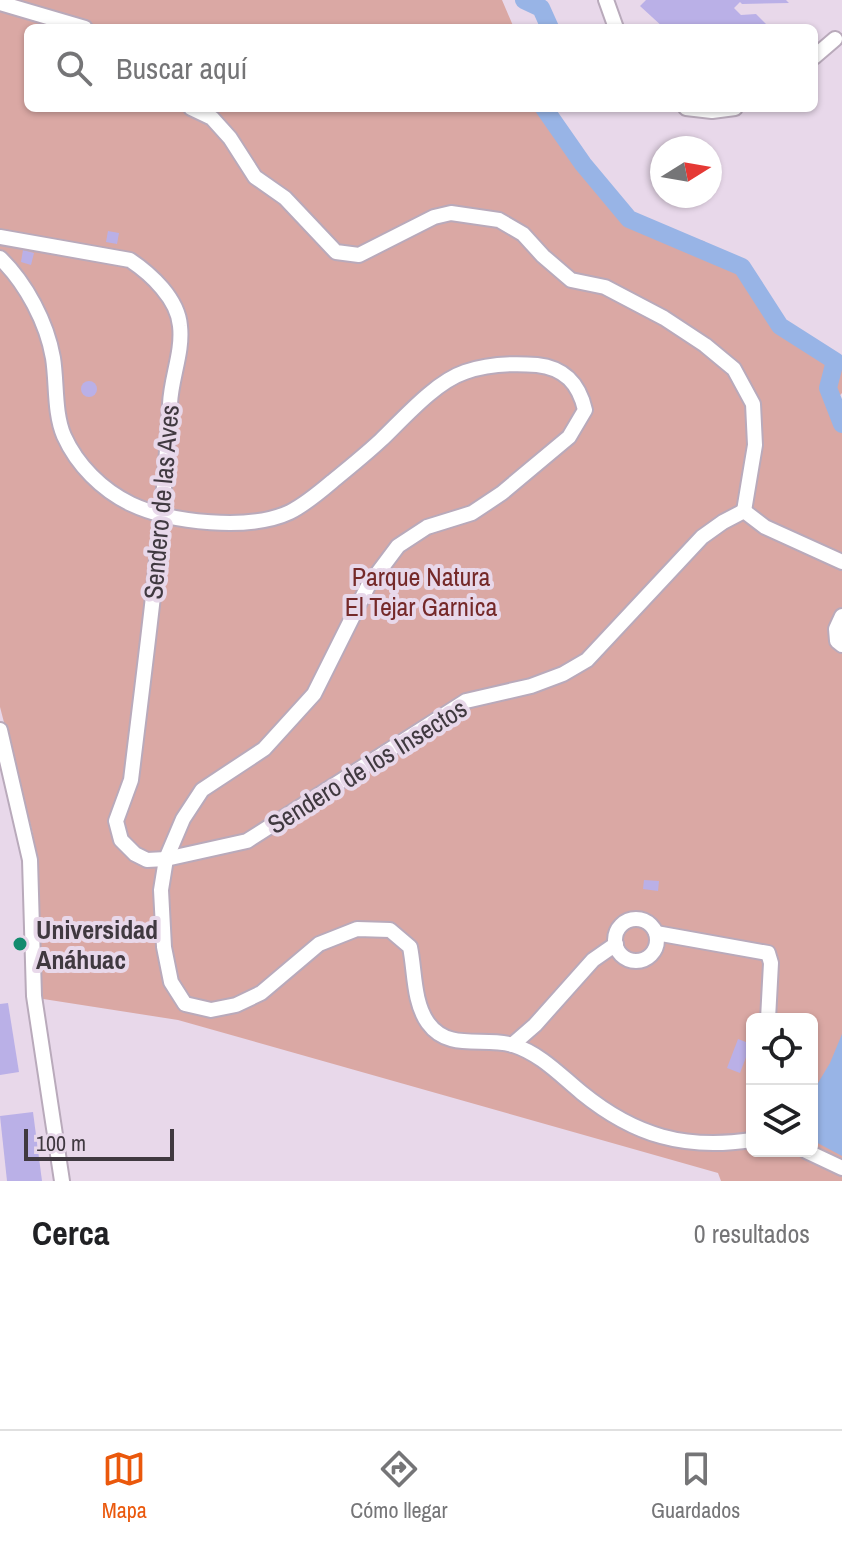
<!DOCTYPE html>
<html lang="es">
<head>
<meta charset="utf-8">
<style>
  :root { --surface:#fff; --page:#f6f6f6; --text:#202124; --muted:#757577; --line:#e0e0e0; --accent:#ea580c }
  body { margin:0; font-family:"Archivo Narrow",sans-serif; background:var(--page); color:var(--text) }
  .controls { position:absolute; right:24px; bottom:24px; display:grid; overflow:hidden; border-radius:12px; box-shadow:0 2px 6px #0004 }
  .controls button { width:72px; height:72px; display:grid; place-items:center; padding:0; border:0; border-bottom:2px solid var(--line); background:var(--surface); color:var(--text); font:40px sans-serif }
  .compass { position:absolute; left:650px; top:136px; width:72px; height:72px; border-radius:50%; background:var(--surface); box-shadow:0 2px 6px #0004; rotate:79deg }
  .scale { position:absolute; left:24px; bottom:20px; width:150px; box-sizing:border-box; padding-left:8px; border:4px solid #403940; border-top:0; font-size:22px; line-height:28px; white-space:nowrap; color:#403940; -webkit-text-stroke:6px #e8d8ea; paint-order:stroke }
  .list { margin:0; padding:0; list-style:none }
  h2 { display:flex; justify-content:space-between; align-items:center; height:104px; margin:0; padding:0 32px; font-size:34px }
  h2 small { font-size:26px; font-weight:400; color:var(--muted) }
  .icon { flex:none; width:44px; height:44px; fill:none; stroke:currentColor; stroke-width:2; stroke-linecap:round; stroke-linejoin:round }
  .map { position:relative; flex:none; width:842px; height:1181px; overflow:hidden }
  .search { position:absolute; background:var(--surface); box-shadow:0 2px 6px #0004; left:24px; right:24px; top:24px; height:88px; display:flex; align-items:center; gap:20px; box-sizing:border-box; padding:0 28px; border-radius:12px; color:var(--muted); font-size:30px }
  .sheet { height:248px; background:var(--surface) }
  nav { display:flex; justify-content:space-around; align-items:center; box-sizing:border-box; height:112px; border-top:2px solid var(--line); background:var(--surface); font-size:22px; color:var(--muted) }
  nav a { display:grid; justify-items:center; gap:4px }
  nav .on { color:var(--accent) }
  .map>svg:first-child { display:block }
  .green { fill:#daa8a4; fill-rule:evenodd }
  .water { fill:#98b4e6 }
  .lines { fill:none; stroke-linecap:round; stroke-linejoin:round }
  .river { stroke:#98b4e6; stroke-width:18 }
  .building { fill:#bab0e7 }
  .minor-casing { stroke:#b9aabb; stroke-width:18 }
  .minor { stroke:#fff; stroke-width:14 }
  .poi-dot { fill:#138b6e; stroke:#e8d8ea; stroke-width:3 }
  .labels { text-anchor:middle; dominant-baseline:central; stroke-width:8; stroke-linejoin:round; paint-order:stroke }
  .street-label { font-size:26px; fill:#403940; stroke:#e8d8ea }
  .park-label { font-size:26px; fill:#752929; stroke:#e8d8ea }
  .poi-label { font-size:26px; font-weight:bold; fill:#403940; stroke:#e8d8ea; text-anchor:start }
</style>
</head>
<body>
<div class="map">
<svg width="842" height="1181" viewBox="0 0 842 1181">
  <rect width="100%" height="100%" fill="#e8d8ea"/>
  <!-- green -->
  <path class="green" d="M0 0H502L514 28H28V108H540L559 136 587 157 624 217 653 232 704 241 723 261 748 269 770 298 791 339 817 349 842 364V393L833 403 834 413H842V1181H721L718 1173 178 1020 37 998 33 834 0 707ZM752 1019H812V1151H752Z"/>
  <!-- water -->
  <polygon class="water" points="842,1034 842,1156 812,1140 812,1093 830,1063"/>
  <g class="lines">
    <!-- river -->
    <g class="river">
      <polyline points="524,0 541,8 550,28"/>
      <polyline points="544,108 583,164 629,219 742,267 780,326 835,361 828,388 842,424"/>
    </g>
  </g>
  <!-- building -->
  <g class="building">
    <polygon points="646,0 786,0 789,3 742,4 740,2 734,8 741,15 756,14 770,28 664,28 640,6"/>
    <polygon points="108,231 119,233 117,244 106,242"/>
    <polygon points="23,250 34,253 31,265 21,262"/>
    <circle cx="89" cy="389" r="8"/>
    <polygon points="644,880 659,881 658,891 643,889"/>
    <polygon points="8,1003 19,1072 0,1075 0,1004"/>
    <polygon points="738,1039 751,1044 740,1073 727,1068"/>
    <polygon points="33,1112 42,1181 7,1181 0,1116"/>
  </g>
  <g class="lines">
    <defs>
      <g id="minor">
        <polyline points="606,0 616,28"/>
        <polyline points="0,3 85,28"/>
        <polyline points="814,57 835,39"/>
        <polyline points="191,108 212,118 230,138 255,177 285,198 336,252 359,255 434,217 451,213 499,220 523,234 543,256 571,280 605,287 664,318 705,345 734,369 753,404 755,445 744,511"/>
        <polyline points="686,108 712,111 735,108"/>
        <path d="M0 237 130 260C151 274 178 299 180 326 183 352 171 378 170 404 163 530 146 655 131 780L116 821 121 840 135 854 147 860 166 859 247 841 466 701 531 686 563 674 587 660 702 537 723 522 744 511"/>
        <path d="M0 258C26 283 47 323 53 358 57 383 54 413 64 436 77 465 102 490 131 504 171 523 250 531 290 512 306 504 321 491 334 480 350 467 366 454 381 440 403 419 435 382 465 372 488 364 512 363 537 365 565 368 579 384 585 410L569 437 502 493 472 513 427 527 398 546 368 586 314 694 264 749 202 790 183 819 166 859 161 890 164 947 171 982 185 1004 211 1010 236 1005 261 993 319 944 357 929 390 930 410 947C415 971 413 1002 428 1023 449 1052 483 1036 513 1045 541 1054 560 1075 582 1093 635 1136 685 1150 752 1140"/>
        <polyline points="744,511 765,527 842,562"/>
        <polyline points="842,616 836,629 837,641 842,645"/>
        <polyline points="0,730 30,860 34,996 62,1181"/>
        <circle cx="636" cy="940" r="21"/>
        <polyline points="656,933 768,953 771,963 768,1019"/>
        <polyline points="512,1045 535,1025 593,960 616,944"/>
        <polyline points="806,1151 842,1168"/>
      </g>
    </defs>
    <!-- minor casing -->
    <use href="#minor" class="minor-casing"/>
    <!-- minor -->
    <use href="#minor" class="minor"/>
  </g>
  <!-- markers -->
  <circle class="poi-dot" cx="20" cy="944" r="8"/>
  <g class="labels">
    <!-- street labels -->
    <g class="street-label">
      <text transform="translate(161 502) rotate(-85)">Sendero de las Aves</text>
      <text transform="translate(367 766) rotate(-32)">Sendero de los Insectos</text>
    </g>
    <!-- park labels -->
    <g class="park-label">
      <text x="421" y="576">Parque Natura<tspan x="421" dy="30">El Tejar Garnica</tspan></text>
    </g>
    <!-- poi labels -->
    <g class="poi-label">
      <text x="36" y="929">Universidad<tspan x="36" dy="30">Anáhuac</tspan></text>
    </g>
  </g>
</svg>
<div class="controls">
<button><svg class="icon" aria-label="locate" viewBox="0 0 24 24"><circle cx="12" cy="12" r="6"/><path d="M12 2v4M12 18v4M2 12h4M18 12h4"/></svg></button>
<button><svg class="icon" aria-label="layers" viewBox="0 0 24 24"><path d="M12 4l9 5-9 5-9-5zM3 14l9 5 9-5"/></svg></button>
</div>
<svg class="compass" viewBox="-18 -18 36 36"><path d="M0-13l5 13h-10z" fill="#e53935"/><path d="M0 13l5-13h-10z" fill="#757577"/></svg>
<div class="scale">100 m</div>
<div class="search"><svg class="icon" aria-label="search" viewBox="0 0 24 24"><circle cx="10" cy="10" r="6"/><path d="M15 15l6 6"/></svg>Buscar aquí</div>
</div>
<section class="sheet">
<h2>Cerca<small>0 resultados</small></h2>
<ul class="list">
</ul>
</section>
<nav>
<a class="on"><svg class="icon" aria-label="map" viewBox="0 0 24 24"><path d="M3 6l6-2 6 2 6-2v14l-6 2-6-2-6 2zM9 4v14M15 6v14"/></svg>Mapa</a>
<a><svg class="icon" aria-label="directions" viewBox="0 0 24 24"><path d="M12 3l9 9-9 9-9-9zM9 14v-3h6M13 9l2 2-2 2"/></svg>Cómo llegar</a>
<a><svg class="icon" aria-label="saved" viewBox="0 0 24 24"><path d="M7 4h10v16l-5-4-5 4z"/></svg>Guardados</a>
</nav>
</body>
</html>
